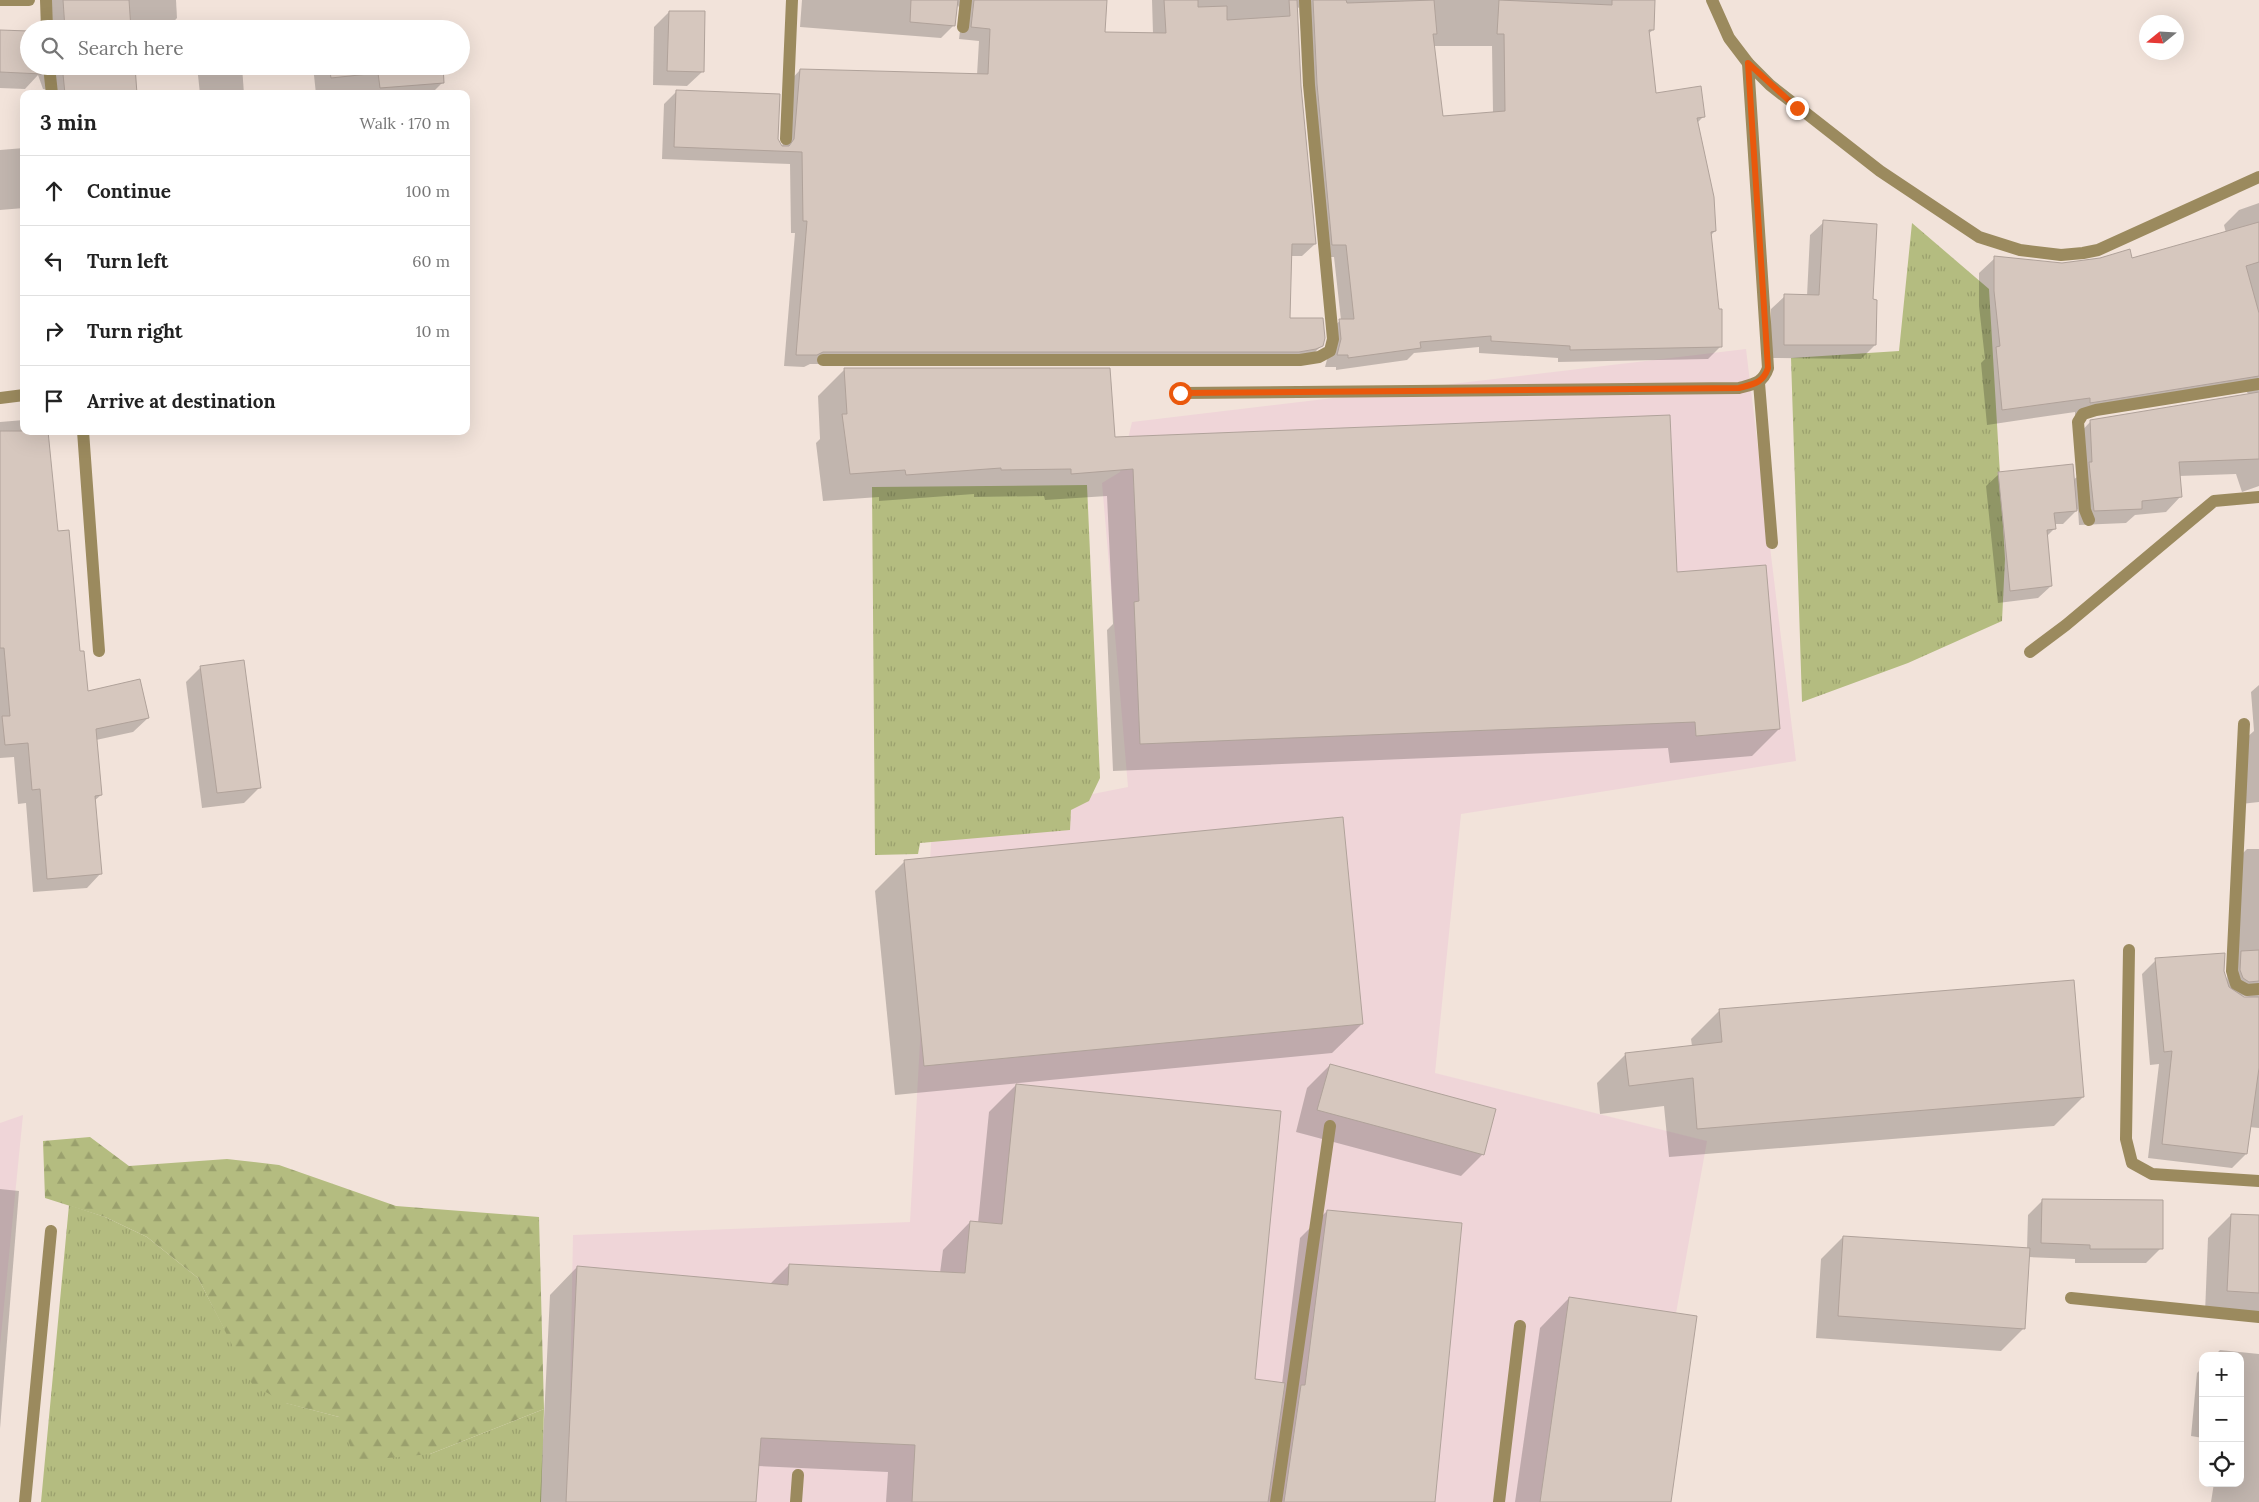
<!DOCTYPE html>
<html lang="en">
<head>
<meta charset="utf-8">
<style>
  :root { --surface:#fff; --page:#f2f2f2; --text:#222; --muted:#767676; --line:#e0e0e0 }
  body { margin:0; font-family:Lora,serif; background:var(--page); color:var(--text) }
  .controls { position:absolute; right:15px; bottom:15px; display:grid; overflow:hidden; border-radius:10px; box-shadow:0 5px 20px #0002 }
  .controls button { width:45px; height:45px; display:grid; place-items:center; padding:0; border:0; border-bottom:1px solid var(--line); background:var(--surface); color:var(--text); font:25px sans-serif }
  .compass { position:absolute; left:2139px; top:15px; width:45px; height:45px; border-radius:50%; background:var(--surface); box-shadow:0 5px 20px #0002; rotate:252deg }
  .stop { position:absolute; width:15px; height:15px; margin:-11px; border:4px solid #ea580c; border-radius:50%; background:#fff }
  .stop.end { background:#ea580c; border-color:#fff; box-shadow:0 1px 5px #0008 }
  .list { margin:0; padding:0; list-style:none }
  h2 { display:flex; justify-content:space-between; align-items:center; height:65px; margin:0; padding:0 20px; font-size:21px }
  h2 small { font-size:16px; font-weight:400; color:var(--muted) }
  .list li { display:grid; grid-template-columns:32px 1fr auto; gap:15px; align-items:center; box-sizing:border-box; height:70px; padding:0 20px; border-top:1px solid var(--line) }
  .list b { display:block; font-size:19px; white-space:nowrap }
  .list em { font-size:16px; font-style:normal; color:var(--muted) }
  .icon { flex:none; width:28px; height:28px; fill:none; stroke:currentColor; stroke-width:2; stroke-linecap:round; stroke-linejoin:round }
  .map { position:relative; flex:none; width:2259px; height:1502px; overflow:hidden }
  .search { position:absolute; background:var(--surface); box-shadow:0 5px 20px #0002; left:20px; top:20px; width:450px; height:55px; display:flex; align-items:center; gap:12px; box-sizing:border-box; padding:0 18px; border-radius:28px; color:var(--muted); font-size:19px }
  .panel { position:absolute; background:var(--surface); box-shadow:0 5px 20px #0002; left:20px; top:90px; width:450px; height:345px; border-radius:10px }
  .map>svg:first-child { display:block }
  .industrial { fill:#efd5d8 }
  .grass { fill:url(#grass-tufts) }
  .forest { fill:url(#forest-firs) }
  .shadow { fill:#0003; fill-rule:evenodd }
  .building { fill:#d6c7be; stroke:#b0a29a }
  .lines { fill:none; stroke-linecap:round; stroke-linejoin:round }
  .lane { stroke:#9b8a5e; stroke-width:12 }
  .street { stroke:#9b8a5e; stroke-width:12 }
  .route { stroke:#ea580c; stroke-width:6 }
</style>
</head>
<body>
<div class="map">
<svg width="2259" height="1502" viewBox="0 0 2259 1502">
  <defs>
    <pattern id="grass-tufts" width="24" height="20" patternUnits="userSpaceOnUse" patternTransform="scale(1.25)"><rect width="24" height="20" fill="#b4bc80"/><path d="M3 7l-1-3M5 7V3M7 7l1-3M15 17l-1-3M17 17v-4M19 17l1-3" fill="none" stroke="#9aa06d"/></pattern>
    <pattern id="forest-firs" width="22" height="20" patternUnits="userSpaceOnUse" patternTransform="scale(1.25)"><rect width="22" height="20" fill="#b4bc80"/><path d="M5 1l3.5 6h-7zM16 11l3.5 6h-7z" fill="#9aa06d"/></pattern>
  </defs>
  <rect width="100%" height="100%" fill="#f2e3da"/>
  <!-- industrial -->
  <g class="industrial">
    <polygon points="1746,349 1796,761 1461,814 1435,1073 1707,1141 1642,1502 568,1502 573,1235 910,1222 932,826 1128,787 1102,483 1120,472 1132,422"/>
    <polygon points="23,1115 0,1346 0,1123"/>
  </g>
  <!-- grass -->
  <g class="grass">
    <polygon points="1912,223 1989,289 2005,559 2002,621 1908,663 1802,702 1791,358 1899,351"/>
    <polygon points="1087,485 1100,778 1089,801 1071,810 1070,830 920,843 918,854 875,855 872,487"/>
    <polygon points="69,1205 105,1217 147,1237 198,1278 225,1330 286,1403 339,1417 430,1454 544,1409 541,1502 41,1502"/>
  </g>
  <!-- forest -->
  <polygon class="forest" points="90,1137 129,1166 227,1159 279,1165 396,1206 539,1217 544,1409 430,1454 356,1461 339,1417 285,1403 252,1384 198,1278 147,1237 105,1217 45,1198 43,1141"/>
  <!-- shadow -->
  <g class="shadow">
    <polygon points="46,0 176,0 177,18 167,29 49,29"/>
    <path d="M802 0H1106L1104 33 1153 34 1152 0H1653V30L1648 34 1655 95 1704 116 1697 123 1715 231 1710 236 1721 346 1708 359 1558 362V358L1479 353V347L1414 353 1407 360 1336 370V367H1325L1329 352 1327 332 1341 320 1334 257H1320L1299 8 1296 6 1300 86 1315 244 1302 256H1291L1289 319 1322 345 1309 358 1286 364H810L804 367 784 366 795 233H791L790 164 662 159 664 104 677 91 777 139 782 149 788 83 800 70 977 75 979 41 959 39 962 14 957 3 954 25 941 38 800 27ZM1433 46H1492L1493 113 1442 117Z"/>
    <polygon points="669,12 703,71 687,86 653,85 654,27"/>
    <polygon points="0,31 29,66 133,66 136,94 48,94 48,90 43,89 38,75 25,89 0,88"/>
    <polygon points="197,66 242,66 244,94 200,94"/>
    <polygon points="313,66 441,66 443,82 431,94 316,94"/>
    <polygon points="24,148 24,208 0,210 0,150"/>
    <polygon points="2259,203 2259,486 2242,492 2236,474 2179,476 2181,496 2166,512 2135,515 2126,523 2079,525 2078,509 2063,524 2054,524 2054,529 2046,537 2051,586 2038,598 1998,603 1986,486 1999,474 2073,480 2077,477 2076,437 2091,421 2249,395 2246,391 2075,418 2075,412 1987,425 1981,363 1985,359 1979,306 1979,273 1995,258 2062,264 2131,260 2226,233 2224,225 2239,210"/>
    <polygon points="1824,222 1871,301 1875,345 1861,359 1771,358 1771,309 1785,296 1807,296 1810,235"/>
    <polygon points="845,369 1114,438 1676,574 1779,729 1752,756 1670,763 1668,748 1113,771 1107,630 1113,624 1107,496 1045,500 1044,496 974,497 974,494 879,501 879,497 823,501 816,443 820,439 818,396"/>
    <polygon points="24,420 24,431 57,532 87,692 148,718 133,732 96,740 101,795 94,801 101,873 87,888 33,892 26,803 18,804 14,757 0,758 0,422"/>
    <polygon points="201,667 259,788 244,803 202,808 186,682"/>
    <polygon points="2259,685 2259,802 2241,804 2238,745 2254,731 2251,692"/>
    <path d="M2247 849H2259V1128L2249 1127 2246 1154 2232 1168 2148 1158 2159 1064 2150 1065 2142 974 2156 960 2223 973 2227 983 2233 863ZM2240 995 2254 998 2247 999Z"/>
    <polygon points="905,861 1362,1024 1332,1053 895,1095 875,891"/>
    <polygon points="1720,1010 2083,1097 2054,1126 1669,1157 1664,1106 1600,1114 1597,1083 1626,1054 1692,1046 1691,1039"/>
    <polygon points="1330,1065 1483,1154 1461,1176 1296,1132 1307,1088"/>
    <polygon points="1016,1085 1253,1381 1282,1384 1300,1238 1327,1211 1433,1502 886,1502 888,1472 758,1466 755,1502 540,1502 550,1295 577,1267 769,1285 789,1265 940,1273 943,1250 970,1222 978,1223 989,1112"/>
    <polygon points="0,1189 19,1191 0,1429"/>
    <polygon points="2043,1200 2161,1248 2146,1263 2075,1263 2075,1259 2029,1257 2024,1328 2001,1351 1816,1338 1821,1259 1843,1237 2027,1249 2028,1215"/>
    <polygon points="2231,1215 2259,1217 2259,1316 2205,1313 2208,1238"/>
    <polygon points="1569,1298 1669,1502 1515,1502 1540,1328"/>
    <polygon points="2220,1350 2259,1354 2259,1502 2211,1502 2214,1483 2240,1483 2240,1356 2214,1356"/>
    <polygon points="2203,1367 2203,1438 2191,1436 2197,1373"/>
  </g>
  <!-- building -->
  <g class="building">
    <polygon points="63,0 129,0 131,29 65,29"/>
    <polygon points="911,0 958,0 955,26 910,22"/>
    <polygon points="974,0 1107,0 1105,32 1166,33 1164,0 1198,0 1198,7 1227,6 1227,20 1290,16 1289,0 1297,0 1301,86 1316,244 1292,244 1290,318 1323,318 1325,338 1323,346 1316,349 1299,352 823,352 817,355 796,355 807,221 803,221 802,152 674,147 676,90 780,94 778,139 782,146 789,146 794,139 800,69 988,74 990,29 971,27"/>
    <polygon points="1313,0 1346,0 1347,3 1434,0 1437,34 1433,34 1443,116 1505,111 1504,34 1497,34 1499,0 1612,5 1612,0 1655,0 1654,30 1649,30 1656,93 1701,86 1705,117 1697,118 1714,197 1716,231 1711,232 1719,309 1722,309 1722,347 1570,350 1570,346 1491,341 1491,336 1420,342 1421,348 1348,358 1348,355 1337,355 1341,339 1339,319 1354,319 1346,245 1332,245 1317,84"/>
    <polygon points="669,11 705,11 704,72 667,71"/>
    <polygon points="359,23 360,29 326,29 326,25"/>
    <polygon points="439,26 439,29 405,29"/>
    <polygon points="0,30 29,31 29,66 41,66 42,74 0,72"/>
    <polygon points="57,66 135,66 137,94 65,94 63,74 58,74"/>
    <polygon points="329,66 443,66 444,83 380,88 378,73 331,78"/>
    <polygon points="1823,220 1877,224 1873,299 1877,300 1876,345 1784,345 1784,294 1819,295"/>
    <polygon points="2259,222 2259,262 2246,266 2259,313 2259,376 2090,403 2090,398 2002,410 1996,347 2000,346 1994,291 1994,256 2062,263 2100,258 2130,249 2132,258"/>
    <polygon points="844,368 1110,368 1115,437 1670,415 1677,572 1766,565 1780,729 1696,736 1695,722 1140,744 1134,602 1139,601 1133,469 1071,474 1071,469 1001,470 1001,468 906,475 905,470 850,474 842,414 847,414"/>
    <polygon points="2259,392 2259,459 2179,462 2182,497 2142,501 2142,509 2094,511 2089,462 2092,462 2090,420"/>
    <polygon points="0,431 48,431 58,531 69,530 80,651 84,651 88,691 140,679 149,718 96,729 102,795 95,796 102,874 47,879 40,789 32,790 28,743 5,745 2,716 10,716 4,648 0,648"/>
    <polygon points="2073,464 2077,511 2054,513 2056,529 2047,530 2052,586 2010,591 1998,472"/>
    <polygon points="244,660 261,788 217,793 200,666"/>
    <polygon points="1343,817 1363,1024 924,1066 904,860"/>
    <polygon points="2259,950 2259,981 2249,982 2243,978 2240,970 2241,951"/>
    <polygon points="2225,953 2224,971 2229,987 2244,997 2259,997 2259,1068 2247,1154 2162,1144 2172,1051 2164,1052 2155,958"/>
    <polygon points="2074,980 2084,1097 1697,1129 1693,1078 1629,1086 1625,1053 1722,1042 1719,1009"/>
    <polygon points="1330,1064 1496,1109 1484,1155 1317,1110"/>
    <polygon points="1016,1084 1281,1111 1255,1379 1285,1383 1268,1502 912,1502 915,1445 761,1438 756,1502 566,1502 577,1266 788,1285 789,1264 965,1273 970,1221 1002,1224"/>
    <polygon points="2042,1199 2163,1200 2163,1249 2090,1249 2090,1245 2041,1243"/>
    <polygon points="1327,1210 1462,1223 1435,1502 1284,1502 1301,1385 1305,1385"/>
    <polygon points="2231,1214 2259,1215 2259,1293 2227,1291"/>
    <polygon points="1843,1236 2030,1248 2025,1329 1838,1316"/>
    <polygon points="1569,1297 1697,1316 1671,1502 1540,1502"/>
  </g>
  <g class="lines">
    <!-- lane -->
    <g class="lane">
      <polyline points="1759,383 1772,543"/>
      <path d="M1180 393 1739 388C1754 384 1763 383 1768 368L1748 63"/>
      <polyline points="2030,652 2066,625 2214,501 2259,497"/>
      <polyline points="2129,950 2126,1139 2132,1163 2152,1174 2259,1181"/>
      <polyline points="2071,1298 2259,1317"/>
      <polyline points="25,1502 51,1231"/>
      <polyline points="796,1502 798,1475"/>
      <polyline points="1276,1502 1330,1126"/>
      <polyline points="1499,1502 1520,1326"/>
    </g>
    <!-- street -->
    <g class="street">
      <polyline points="0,0 29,0"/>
      <polyline points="46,0 47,29"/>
      <polyline points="1712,0 1729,38 1748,63 1770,85 1880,171 1979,237 2020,250 2061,255 2083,253 2098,250 2259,177"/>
      <polyline points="963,27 966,0"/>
      <polyline points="49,66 52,94"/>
      <polyline points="786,139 792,0"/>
      <polyline points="823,360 1300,360 1319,357 1330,351 1333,339 1309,85 1305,0"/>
      <polyline points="0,398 24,395"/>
      <polyline points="83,431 99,651"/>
      <polyline points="2089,520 2085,510 2078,422 2083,414 2096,410 2259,384"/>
      <polyline points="2244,724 2232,971 2236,984 2247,990 2259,989"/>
    </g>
  </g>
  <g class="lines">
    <!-- route -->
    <path class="route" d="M1180 393 1739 388C1754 384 1763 383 1768 368L1748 63 1797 108"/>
  </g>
</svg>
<div class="controls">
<button>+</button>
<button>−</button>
<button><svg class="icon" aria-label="locate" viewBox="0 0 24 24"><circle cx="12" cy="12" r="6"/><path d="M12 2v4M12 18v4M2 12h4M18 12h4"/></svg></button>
</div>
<svg class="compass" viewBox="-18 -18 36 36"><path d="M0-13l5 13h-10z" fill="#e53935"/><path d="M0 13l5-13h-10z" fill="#767676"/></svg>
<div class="stop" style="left:1180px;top:393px"></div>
<div class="stop end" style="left:1797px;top:108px"></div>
<div class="search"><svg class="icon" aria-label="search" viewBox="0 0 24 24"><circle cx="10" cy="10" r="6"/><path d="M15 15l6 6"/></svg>Search here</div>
<section class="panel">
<h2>3 min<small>Walk · 170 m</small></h2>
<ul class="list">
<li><svg class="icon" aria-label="ahead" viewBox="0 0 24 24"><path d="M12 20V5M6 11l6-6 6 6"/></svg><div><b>Continue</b></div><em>100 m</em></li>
<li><svg class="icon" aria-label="left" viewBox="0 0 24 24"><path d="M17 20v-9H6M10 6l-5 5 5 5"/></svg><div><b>Turn left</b></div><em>60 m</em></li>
<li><svg class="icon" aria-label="right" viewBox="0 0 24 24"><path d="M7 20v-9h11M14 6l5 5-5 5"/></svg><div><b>Turn right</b></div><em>10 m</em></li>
<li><svg class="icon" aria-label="arrive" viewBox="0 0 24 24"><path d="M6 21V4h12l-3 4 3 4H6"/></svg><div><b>Arrive at destination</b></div></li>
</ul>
</section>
</div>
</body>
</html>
